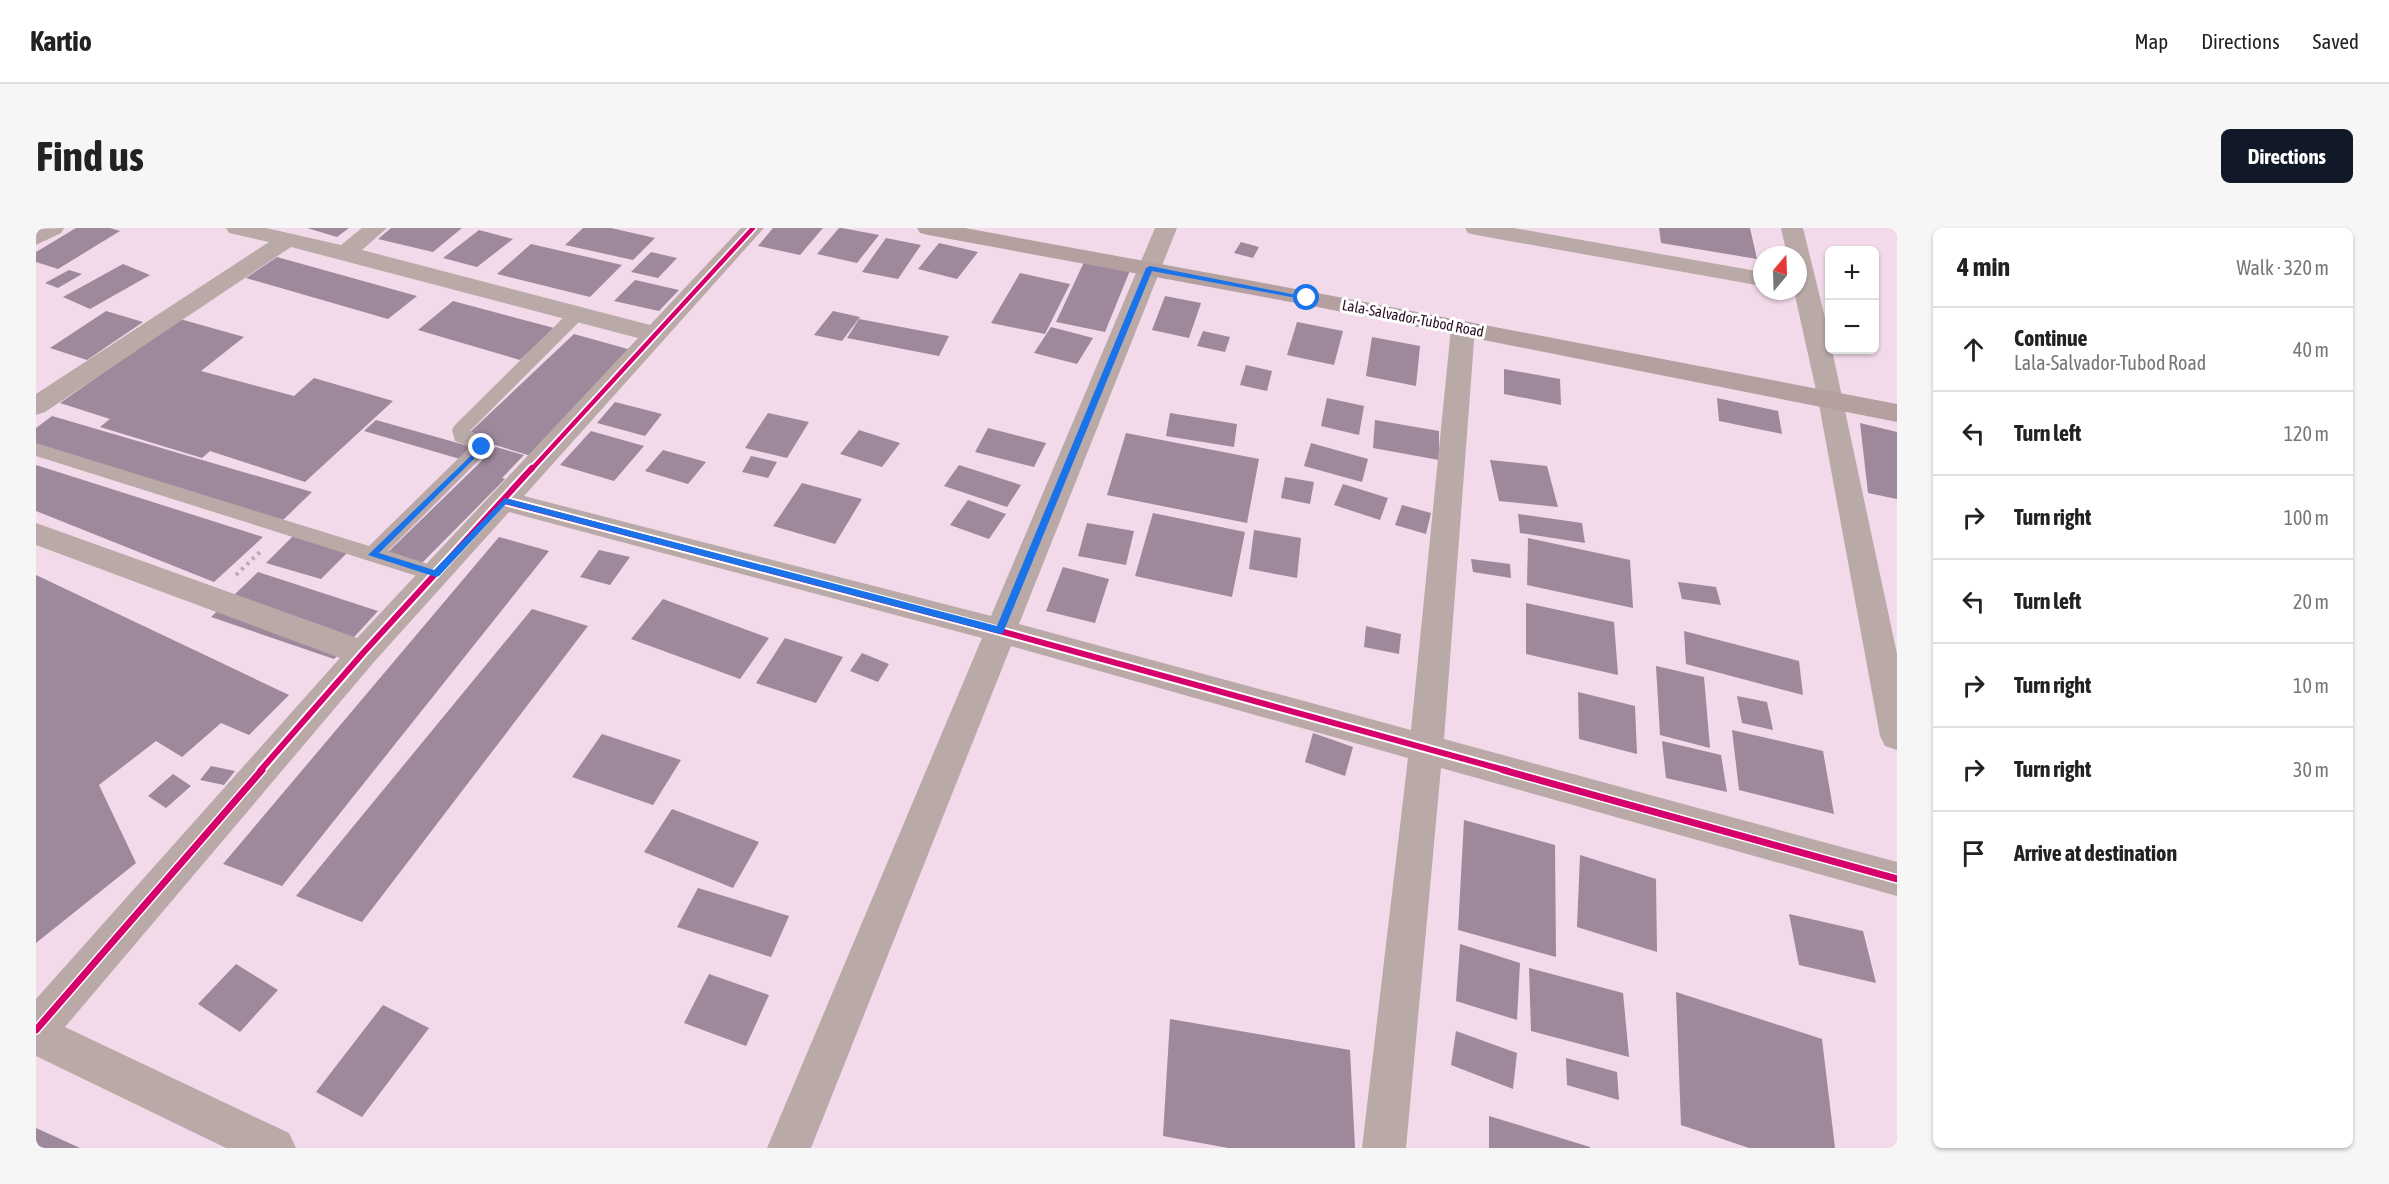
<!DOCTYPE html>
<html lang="en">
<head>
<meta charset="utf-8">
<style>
  :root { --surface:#fff; --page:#f6f6f6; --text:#222; --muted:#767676; --line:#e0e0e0; --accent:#111827 }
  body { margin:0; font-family:"Asap Condensed",sans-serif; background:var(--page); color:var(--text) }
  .controls { position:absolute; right:18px; top:18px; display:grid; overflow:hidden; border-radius:9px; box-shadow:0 2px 4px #0004 }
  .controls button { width:54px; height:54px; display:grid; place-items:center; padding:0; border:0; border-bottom:2px solid var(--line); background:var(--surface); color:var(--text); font:30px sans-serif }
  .compass { position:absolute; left:1717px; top:18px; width:54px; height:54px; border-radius:50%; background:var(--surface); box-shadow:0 2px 4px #0004; rotate:19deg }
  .stop { position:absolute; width:18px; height:18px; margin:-14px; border:4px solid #1a73e8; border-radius:50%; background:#fff }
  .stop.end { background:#1a73e8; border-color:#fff; box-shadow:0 2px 6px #0008 }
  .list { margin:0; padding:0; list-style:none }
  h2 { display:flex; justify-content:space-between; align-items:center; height:78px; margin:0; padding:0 24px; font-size:26px }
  h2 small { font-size:20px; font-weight:400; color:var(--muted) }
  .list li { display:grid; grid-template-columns:39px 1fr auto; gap:18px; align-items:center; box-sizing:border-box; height:84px; padding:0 24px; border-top:2px solid var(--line) }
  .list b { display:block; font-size:22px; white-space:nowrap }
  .list p { margin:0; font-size:20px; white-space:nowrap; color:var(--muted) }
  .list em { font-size:20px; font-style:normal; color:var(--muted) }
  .icon { flex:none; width:33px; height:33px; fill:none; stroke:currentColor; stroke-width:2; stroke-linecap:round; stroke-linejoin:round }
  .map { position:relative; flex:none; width:1861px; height:920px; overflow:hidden; border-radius:9px }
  header { display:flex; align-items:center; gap:36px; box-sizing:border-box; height:84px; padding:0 30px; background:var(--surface); border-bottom:2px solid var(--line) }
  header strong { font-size:28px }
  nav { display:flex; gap:33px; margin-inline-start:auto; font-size:21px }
  .intro { display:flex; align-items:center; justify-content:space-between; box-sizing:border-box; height:144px; padding:0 36px }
  h1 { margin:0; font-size:42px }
  .button { padding:15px 27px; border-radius:9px; background:var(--accent); color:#fff; font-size:21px; font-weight:700 }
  main { display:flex; gap:36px; padding:0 36px }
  aside { flex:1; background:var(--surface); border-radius:9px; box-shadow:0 2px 4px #0004 }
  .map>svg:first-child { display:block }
  .building { fill:#9d889c }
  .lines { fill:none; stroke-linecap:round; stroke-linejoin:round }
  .path { stroke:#b9aaad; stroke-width:4; stroke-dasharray:3 4.5; stroke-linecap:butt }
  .service { fill:#b9a9a7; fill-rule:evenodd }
  .minor { fill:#b9a9a7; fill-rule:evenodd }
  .primary { fill:#b5a0a0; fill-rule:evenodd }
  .cycleway-far2-casing { stroke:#fff; stroke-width:8 }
  .cycleway-far1-casing { stroke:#fff; stroke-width:10 }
  .cycleway-casing { stroke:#fff; stroke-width:10 }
  .cycleway-far2 { stroke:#d6006c; stroke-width:4.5 }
  .cycleway-far1 { stroke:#d6006c; stroke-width:6 }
  .cycleway { stroke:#d6006c; stroke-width:7 }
  .route { fill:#1a73e8 }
  .labels { text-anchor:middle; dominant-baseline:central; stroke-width:6; stroke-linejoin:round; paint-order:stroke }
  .far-street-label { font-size:15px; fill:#2c1125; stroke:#fff }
</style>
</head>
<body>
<header>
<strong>Kartio</strong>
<nav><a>Map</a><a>Directions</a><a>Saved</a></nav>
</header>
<div class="intro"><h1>Find us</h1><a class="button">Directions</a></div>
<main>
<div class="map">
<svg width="1861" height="920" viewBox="0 0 1861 920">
  <rect width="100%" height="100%" fill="#f2daea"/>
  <!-- building -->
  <g class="building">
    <polygon points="40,0 74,0 84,3 22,41 0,34 0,24"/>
    <polygon points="271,0 313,0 301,9"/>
    <polygon points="355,0 426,0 397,24 342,11"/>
    <polygon points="547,0 575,0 619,10 597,32 529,17"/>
    <polygon points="737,0 787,0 764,27 722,18"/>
    <polygon points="803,0 806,0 843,7 821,35 781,26"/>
    <polygon points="1623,0 1714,0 1721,31 1625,15"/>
    <polygon points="443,2 477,11 441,39 407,30"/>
    <polygon points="850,10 885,17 862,51 826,44"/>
    <polygon points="1205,14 1223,19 1217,30 1198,25"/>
    <polygon points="903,15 942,24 921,51 882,41"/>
    <polygon points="495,16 586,37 554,69 461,46"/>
    <polygon points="615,24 641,30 622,50 595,44"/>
    <polygon points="241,29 381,68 352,91 210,50"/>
    <polygon points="1049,32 1095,40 1069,104 1020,94"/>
    <polygon points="87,36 114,47 54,81 27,69"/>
    <polygon points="33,42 46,46 22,60 9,55"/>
    <polygon points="984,45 1034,56 1009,106 955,95"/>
    <polygon points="599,52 643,62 623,83 578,73"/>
    <polygon points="1129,68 1165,75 1153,110 1116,102"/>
    <polygon points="417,73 518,100 484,132 382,102"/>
    <polygon points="70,83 107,94 51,132 14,120"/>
    <polygon points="797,83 824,89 806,113 778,107"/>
    <polygon points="144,91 208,109 165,143 258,168 278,150 357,173 269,254 174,223 166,230 64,199 74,191 24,175"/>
    <polygon points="823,91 913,108 903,128 811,110"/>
    <polygon points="1261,94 1307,103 1298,137 1251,127"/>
    <polygon points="1015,99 1057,110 1041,136 998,125"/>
    <polygon points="1167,103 1194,109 1189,124 1161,118"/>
    <polygon points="538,106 599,123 495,228 430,208"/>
    <polygon points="1336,109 1384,118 1380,158 1330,148"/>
    <polygon points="1210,137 1236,143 1231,163 1204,157"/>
    <polygon points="1468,141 1524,151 1525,177 1468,166"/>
    <polygon points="1291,170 1328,178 1323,207 1285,198"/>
    <polygon points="1681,170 1742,183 1746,206 1683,193"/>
    <polygon points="579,174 626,186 609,208 561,195"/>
    <polygon points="732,185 773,194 751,230 709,220"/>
    <polygon points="1134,185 1201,196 1198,219 1130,208"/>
    <polygon points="16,188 276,264 247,292 0,217 0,200"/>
    <polygon points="340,192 436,219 424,231 328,203"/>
    <polygon points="1339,192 1403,203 1403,232 1337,220"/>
    <polygon points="1824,195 1861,204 1861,271 1832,265"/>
    <polygon points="952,200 1010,215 998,239 939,224"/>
    <polygon points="823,202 864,215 846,239 804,226"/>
    <polygon points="555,203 608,218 578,253 524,237"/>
    <polygon points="1090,205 1223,231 1211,295 1071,267"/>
    <polygon points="1275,215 1332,231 1326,254 1268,238"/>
    <polygon points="460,219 488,227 466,250 469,251 382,339 349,327"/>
    <polygon points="627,222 670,234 652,256 609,243"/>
    <polygon points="715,228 741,234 732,250 706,244"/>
    <polygon points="1454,232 1511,238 1522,279 1463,273"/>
    <polygon points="0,237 227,309 178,354 0,283"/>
    <polygon points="923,237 985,257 971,279 908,258"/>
    <polygon points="1249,249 1278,254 1274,276 1245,270"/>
    <polygon points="766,255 826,271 799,316 737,298"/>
    <polygon points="1307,256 1352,270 1344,292 1298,277"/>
    <polygon points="932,272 970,286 953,311 914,297"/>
    <polygon points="1366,277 1395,285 1390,306 1359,297"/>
    <polygon points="1117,285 1209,304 1196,369 1099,348"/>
    <polygon points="1482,286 1546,295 1549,315 1484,305"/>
    <polygon points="1051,295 1098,303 1090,337 1042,328"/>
    <polygon points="1218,302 1265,310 1261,350 1213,341"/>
    <polygon points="261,304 316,320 285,351 230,335"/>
    <polygon points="463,309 513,323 246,658 187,636"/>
    <polygon points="1492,310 1594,332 1597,380 1491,357"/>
    <polygon points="563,322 594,329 574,357 544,349"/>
    <polygon points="1435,331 1474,336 1475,350 1437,344"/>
    <polygon points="1027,339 1073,351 1059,395 1010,383"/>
    <polygon points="222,344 342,383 298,431 175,389"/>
    <polygon points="0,347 253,467 213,507 185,495 146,529 120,513 63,557 100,635 0,715"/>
    <polygon points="1642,354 1680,359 1685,377 1646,371"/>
    <polygon points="627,371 733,410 704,451 595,411"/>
    <polygon points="1490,375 1578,394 1582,447 1490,426"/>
    <polygon points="496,381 552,398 326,694 260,668"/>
    <polygon points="1330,398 1365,406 1363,426 1328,419"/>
    <polygon points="1648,403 1763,433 1767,467 1650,436"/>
    <polygon points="749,410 807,429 780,475 720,455"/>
    <polygon points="826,425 853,436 842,454 814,443"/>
    <polygon points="1620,438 1668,449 1674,520 1624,507"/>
    <polygon points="1542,464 1599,478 1601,526 1543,511"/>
    <polygon points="1701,468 1731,474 1737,502 1706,495"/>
    <polygon points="1696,502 1787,523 1798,586 1703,562"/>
    <polygon points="1277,505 1317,519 1309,548 1269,534"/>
    <polygon points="566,506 645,532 617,577 536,549"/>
    <polygon points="1626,513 1685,527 1691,564 1630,550"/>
    <polygon points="175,538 199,543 188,557 164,552"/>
    <polygon points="137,546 155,558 130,580 112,568"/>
    <polygon points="636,581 723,614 697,660 608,624"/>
    <polygon points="1428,592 1519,617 1520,729 1422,702"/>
    <polygon points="1544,627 1620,651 1621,724 1541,699"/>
    <polygon points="662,660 753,688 735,729 641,699"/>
    <polygon points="1753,686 1827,703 1840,755 1763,737"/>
    <polygon points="1424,716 1484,735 1481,792 1420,773"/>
    <polygon points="200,736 242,762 204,804 162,776"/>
    <polygon points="1493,740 1587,765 1593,829 1495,803"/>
    <polygon points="673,746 733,767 710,818 648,795"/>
    <polygon points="1640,764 1786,811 1799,920 1713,920 1645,897"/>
    <polygon points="347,777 393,800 326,889 280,864"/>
    <polygon points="1134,791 1314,822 1319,920 1192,920 1127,908"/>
    <polygon points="1420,803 1481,825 1477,861 1415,837"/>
    <polygon points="1530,830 1581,844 1583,872 1531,857"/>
    <polygon points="1453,888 1554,919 1554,920 1453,920"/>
    <polygon points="0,900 44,920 0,920"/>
  </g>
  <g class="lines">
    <!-- path -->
    <polyline class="path" points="200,347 227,321"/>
    <!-- service -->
    <polygon class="service" points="541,81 547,82 549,86 547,90 434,203 453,212 455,216 452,223 352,323 407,341 410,346 407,351 400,354 0,228 0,215 333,318 434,219 419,213 416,202 418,198 535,82"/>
    <!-- minor -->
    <g class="minor">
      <polygon points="28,0 25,5 0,17 0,1"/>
      <polygon points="190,0 230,0 305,17 326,0 351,0 326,22 614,97 705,0 728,0 488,268 955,388 1119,0 1141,0 983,396 1375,502 1415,100 1418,95 1427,93 1436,95 1439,100 1408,511 1861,634 1861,668 1405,540 1370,920 1326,920 1372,530 975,418 775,920 731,920 946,410 473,284 338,434 29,799 253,905 260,920 190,920 0,828 0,771 304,430 0,317 0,295 321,410 602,110 255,19 9,184 0,187 0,166 233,14 193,5"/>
      <polygon points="1429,0 1478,0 1726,44 1726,58 1440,7 1432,5"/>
      <polygon points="1745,0 1767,0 1794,110 1794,122 1796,122 1861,426 1861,522 1849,518 1844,508 1782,171 1758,63 1762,63 1762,27 1751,27"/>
    </g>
    <!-- primary -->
    <polygon class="primary" points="881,0 929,0 1271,63 1861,176 1861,194 1271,77 892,7 884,5"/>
    <defs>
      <polyline id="cycleway-far2" points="495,242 717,0"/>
      <g id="cycleway-far1">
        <polyline points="469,273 964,403 1472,543"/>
        <polyline points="224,543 327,425 496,240"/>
      </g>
      <g id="cycleway">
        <polyline points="1467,542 1861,651"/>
        <polyline points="0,802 226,542"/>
      </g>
    </defs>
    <!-- cycleway-far2 casing -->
    <use href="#cycleway-far2" class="cycleway-far2-casing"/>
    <!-- cycleway-far1 casing -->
    <use href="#cycleway-far1" class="cycleway-far1-casing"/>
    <!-- cycleway casing -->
    <use href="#cycleway" class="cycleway-casing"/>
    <!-- cycleway-far2 -->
    <use href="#cycleway-far2" class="cycleway-far2"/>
    <!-- cycleway-far1 -->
    <use href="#cycleway-far1" class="cycleway-far1"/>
    <!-- cycleway -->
    <use href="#cycleway" class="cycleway"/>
  </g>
  <!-- route -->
  <polygon class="route" points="1114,38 1275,70 1271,72 1116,43 967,405 964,406 470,276 403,348 400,349 332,327 446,217 448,217 448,221 343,325 398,342 469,270 961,398 1110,40"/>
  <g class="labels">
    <!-- far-street labels -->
    <g class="far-street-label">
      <text transform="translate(1377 90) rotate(11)">Lala-Salvador-Tubod Road</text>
    </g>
  </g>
</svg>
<div class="controls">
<button>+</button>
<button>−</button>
</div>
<svg class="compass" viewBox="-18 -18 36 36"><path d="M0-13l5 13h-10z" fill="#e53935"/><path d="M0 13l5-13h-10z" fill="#767676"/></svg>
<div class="stop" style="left:1271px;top:70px"></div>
<div class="stop end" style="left:446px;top:219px"></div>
</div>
<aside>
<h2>4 min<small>Walk · 320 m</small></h2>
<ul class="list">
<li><svg class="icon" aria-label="ahead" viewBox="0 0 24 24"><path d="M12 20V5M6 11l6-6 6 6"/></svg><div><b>Continue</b><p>Lala-Salvador-Tubod Road</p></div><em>40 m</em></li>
<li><svg class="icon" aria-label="left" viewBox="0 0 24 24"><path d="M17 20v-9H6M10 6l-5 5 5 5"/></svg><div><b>Turn left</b></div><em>120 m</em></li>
<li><svg class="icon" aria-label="right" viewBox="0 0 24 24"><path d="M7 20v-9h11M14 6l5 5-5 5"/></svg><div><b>Turn right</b></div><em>100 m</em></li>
<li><svg class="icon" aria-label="left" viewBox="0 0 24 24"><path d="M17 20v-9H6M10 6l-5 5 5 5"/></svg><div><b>Turn left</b></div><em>20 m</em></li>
<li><svg class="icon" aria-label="right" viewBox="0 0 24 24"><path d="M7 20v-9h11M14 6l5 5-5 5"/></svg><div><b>Turn right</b></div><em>10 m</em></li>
<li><svg class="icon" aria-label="right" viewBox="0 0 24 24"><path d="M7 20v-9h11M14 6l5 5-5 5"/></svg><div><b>Turn right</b></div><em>30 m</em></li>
<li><svg class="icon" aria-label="arrive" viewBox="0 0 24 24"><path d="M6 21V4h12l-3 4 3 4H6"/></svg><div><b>Arrive at destination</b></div></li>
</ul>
</aside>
</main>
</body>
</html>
